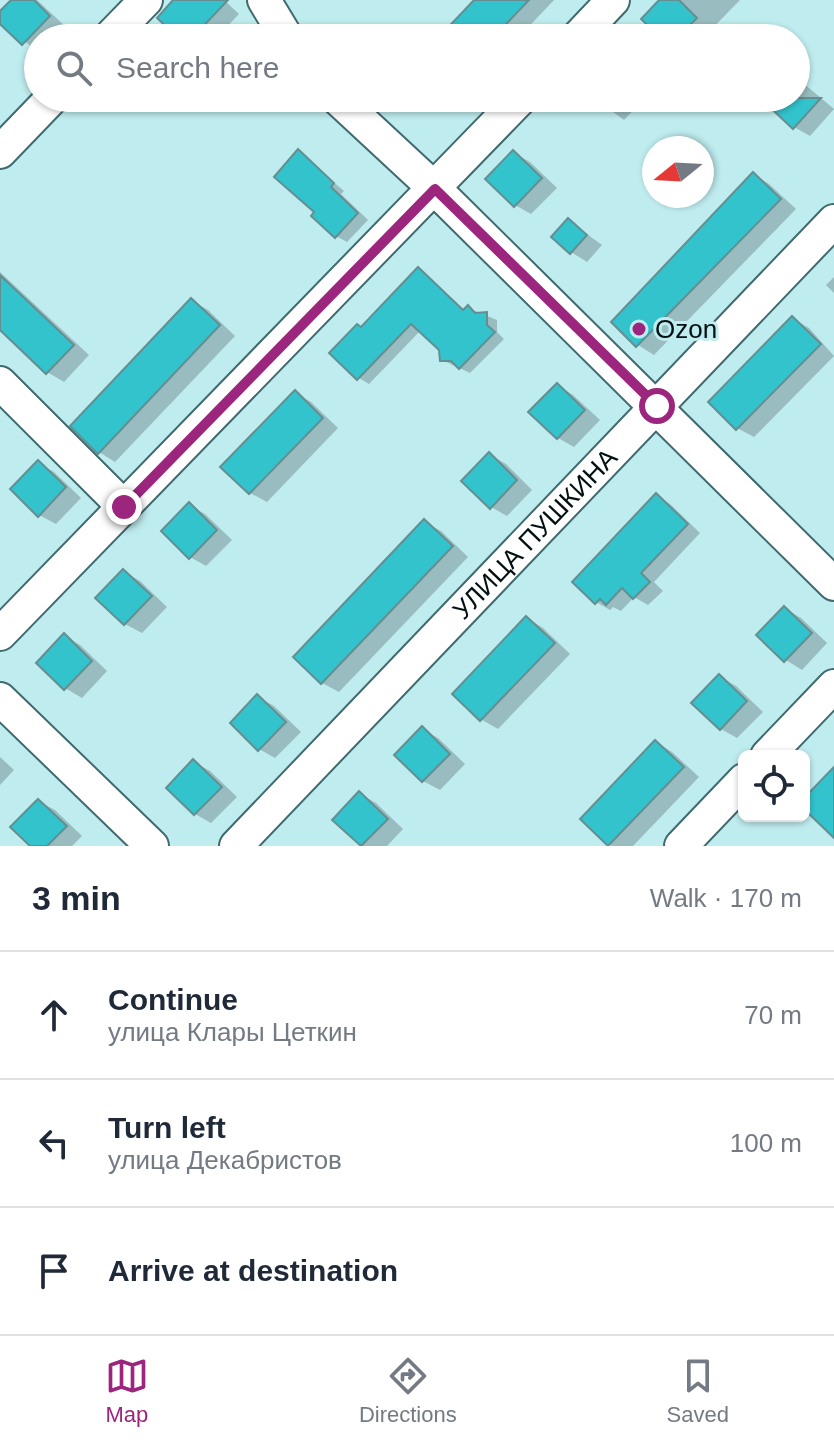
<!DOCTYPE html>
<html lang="en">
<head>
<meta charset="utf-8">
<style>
  :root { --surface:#fff; --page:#f6f6f7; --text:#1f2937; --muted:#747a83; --line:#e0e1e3; --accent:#9c257e }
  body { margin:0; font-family:Arial,sans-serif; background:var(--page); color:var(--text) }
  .controls { position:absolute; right:24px; bottom:24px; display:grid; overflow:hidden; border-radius:12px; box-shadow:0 2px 6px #0004 }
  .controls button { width:72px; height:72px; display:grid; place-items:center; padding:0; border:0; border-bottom:2px solid var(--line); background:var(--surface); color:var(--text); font:40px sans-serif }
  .compass { position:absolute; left:642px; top:136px; width:72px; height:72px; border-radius:50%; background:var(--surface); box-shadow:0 2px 6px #0004; rotate:252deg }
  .stop { position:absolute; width:24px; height:24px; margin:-18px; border:6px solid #9c257e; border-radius:50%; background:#fff }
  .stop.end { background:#9c257e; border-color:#fff; box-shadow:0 2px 8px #0008 }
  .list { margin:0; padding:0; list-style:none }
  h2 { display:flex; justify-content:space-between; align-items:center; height:104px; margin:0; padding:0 32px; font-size:34px }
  h2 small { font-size:26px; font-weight:400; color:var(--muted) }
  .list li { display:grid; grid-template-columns:52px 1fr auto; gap:24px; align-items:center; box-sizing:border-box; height:128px; padding:0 32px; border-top:2px solid var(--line) }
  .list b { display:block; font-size:30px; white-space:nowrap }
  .list p { margin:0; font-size:26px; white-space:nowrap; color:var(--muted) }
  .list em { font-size:26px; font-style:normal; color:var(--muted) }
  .icon { flex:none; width:44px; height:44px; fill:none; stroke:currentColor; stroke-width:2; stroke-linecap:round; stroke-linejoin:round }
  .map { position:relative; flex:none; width:834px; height:846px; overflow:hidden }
  .search { position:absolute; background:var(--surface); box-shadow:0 2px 6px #0004; left:24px; right:24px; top:24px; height:88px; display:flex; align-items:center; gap:20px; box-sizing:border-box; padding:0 28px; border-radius:44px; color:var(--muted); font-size:30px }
  .sheet { height:488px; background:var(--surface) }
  nav { display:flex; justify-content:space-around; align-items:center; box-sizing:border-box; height:112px; border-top:2px solid var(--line); background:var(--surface); font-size:22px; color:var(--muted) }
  nav a { display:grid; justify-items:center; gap:4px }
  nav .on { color:var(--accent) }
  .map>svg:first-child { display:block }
  .shadow { fill:#0003 }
  .building { fill:#32c3cd; stroke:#648f92; stroke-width:2 }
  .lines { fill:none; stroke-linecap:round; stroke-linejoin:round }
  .street-casing { stroke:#406a6d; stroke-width:36 }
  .street { stroke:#fff; stroke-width:32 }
  .route { stroke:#9c257e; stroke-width:10 }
  .poi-dot { fill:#9c257e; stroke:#bfecef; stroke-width:3 }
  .labels { text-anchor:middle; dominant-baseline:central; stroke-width:6; stroke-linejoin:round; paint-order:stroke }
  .poi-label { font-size:26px; fill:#021012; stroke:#bfecef; text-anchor:start }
  .street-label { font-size:26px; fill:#021012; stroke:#bfecef }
</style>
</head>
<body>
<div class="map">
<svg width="834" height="846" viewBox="0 0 834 846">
  <rect width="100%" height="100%" fill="#bfecef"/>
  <!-- shadow -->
  <g class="shadow">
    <polygon points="13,0 37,0 65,26 54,38 38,38 38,52 0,21 0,14"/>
    <polygon points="176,0 224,0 239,14 216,38 181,38"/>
    <polygon points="477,0 554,0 518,38 440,38"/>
    <polygon points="663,0 740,0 703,38 664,38"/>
    <polygon points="796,77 834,109 810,136 794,127 770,98 796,98"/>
    <polygon points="594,98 645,98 624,120"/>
    <polygon points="298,152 344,191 341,194 368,220 347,242 336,236 317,212"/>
    <polygon points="514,153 530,162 557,188 531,214 515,205"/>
    <polygon points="753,174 769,184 796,209 654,355 638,345"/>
    <polygon points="569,221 602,245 587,262 571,252"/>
    <polygon points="418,270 465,311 468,308 497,320 497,332 504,339 470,373 442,360 441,349 421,330 369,384 359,378 362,329"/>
    <polygon points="0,272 89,355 64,382 47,372 0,327"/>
    <polygon points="834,277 834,293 826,285"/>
    <polygon points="192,301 208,310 235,336 115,462 99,452"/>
    <polygon points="793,319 809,328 834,356 754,437 737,428"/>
    <polygon points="557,385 573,395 600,420 574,447 558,438"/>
    <polygon points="295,393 311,402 338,428 267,502 250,493 223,467"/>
    <polygon points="490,455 506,464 532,490 507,516 491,507"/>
    <polygon points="38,463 54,472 81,498 56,524 39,515"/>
    <polygon points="657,496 670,504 700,533 654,582 663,591 648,605 634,597 621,611 613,607 610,610 596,602"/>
    <polygon points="189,505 205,514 232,540 206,566 190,557"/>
    <polygon points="424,522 441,531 468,557 339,692 322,683 296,657"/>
    <polygon points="124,572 140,581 167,607 142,633 125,624 98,598"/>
    <polygon points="784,608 801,618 827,643 802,670 786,660 759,635"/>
    <polygon points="527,618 543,628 570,654 498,729 482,720 455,694"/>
    <polygon points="64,636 80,645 107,671 82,698 65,688"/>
    <polygon points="720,677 736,686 763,712 737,738 721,729"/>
    <polygon points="258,697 274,706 301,732 275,758 259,749"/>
    <polygon points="422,729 438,738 465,764 440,790 423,781 397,755"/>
    <polygon points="656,742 672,752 699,777 633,846 612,846 609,844"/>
    <polygon points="0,757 14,770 0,785"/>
    <polygon points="194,762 210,771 237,797 211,823 195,814"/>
    <polygon points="360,794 376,803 403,829 387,846 361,846 334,820"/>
    <polygon points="38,801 55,810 82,836 72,846 33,846"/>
  </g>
  <!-- building -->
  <g class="building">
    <polygon points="11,0 34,0 50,16 22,45 0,24 0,11"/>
    <polygon points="173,0 228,0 192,38 178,38 157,18"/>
    <polygon points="474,0 529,0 493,38 438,38"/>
    <polygon points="659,0 679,0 697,18 677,38 661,38 641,19"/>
    <polygon points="760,98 821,98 793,129"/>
    <polygon points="298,149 334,183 331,187 358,213 335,238 311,216 314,212 274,177"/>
    <polygon points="513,150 542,178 514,207 485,179"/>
    <polygon points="753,172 781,199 636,347 611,322"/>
    <polygon points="568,218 587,235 570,254 551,237"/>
    <polygon points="418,267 463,310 468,305 475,313 487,312 487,325 495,332 459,369 451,361 440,361 439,350 411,324 357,380 329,353 357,324 361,327"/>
    <polygon points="0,275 74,345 46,374 0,330"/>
    <polygon points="191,298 220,325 98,454 70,426"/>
    <polygon points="792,316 821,344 736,430 708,402"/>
    <polygon points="557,383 585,410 557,439 528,412"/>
    <polygon points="295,390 323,418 249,494 220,467"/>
    <polygon points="489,452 517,480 490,509 461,481"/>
    <polygon points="38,460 66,487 38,517 10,489"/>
    <polygon points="656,493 688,524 641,573 650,582 633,599 622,588 606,605 600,599 595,604 572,582"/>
    <polygon points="189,502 217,530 189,559 161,531"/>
    <polygon points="424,519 453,546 321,684 293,657"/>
    <polygon points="123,569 152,596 124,625 95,598"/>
    <polygon points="784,606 812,633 784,662 756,635"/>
    <polygon points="526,616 555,643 480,721 452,694"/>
    <polygon points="64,633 92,661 64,690 36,663"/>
    <polygon points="719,674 747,701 720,730 691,703"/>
    <polygon points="257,694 286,722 258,751 230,723"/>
    <polygon points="422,726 450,754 422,782 394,755"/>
    <polygon points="655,740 684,767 608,846 580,819"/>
    <polygon points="193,759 222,787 194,815 166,788"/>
    <polygon points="834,767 834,838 804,809 804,798"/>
    <polygon points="359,791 388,819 361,846 332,820"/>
    <polygon points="38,799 67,826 47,846 30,846 10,827"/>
  </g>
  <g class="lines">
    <defs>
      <g id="street">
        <polyline points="264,0 287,38"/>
        <polyline points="109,38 146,0"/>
        <polyline points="577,38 613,0"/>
        <polyline points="337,98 435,189 834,584"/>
        <polyline points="0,152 52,98"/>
        <polyline points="0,383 124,507"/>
        <polyline points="0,634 521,98"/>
        <polyline points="0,699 152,846"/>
        <polyline points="767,756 834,686"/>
        <path id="s1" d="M236 846 834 221"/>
        <polyline points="681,846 744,780"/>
      </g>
    </defs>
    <!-- street casing -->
    <use href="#street" class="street-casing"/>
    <!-- street -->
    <use href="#street" class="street"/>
  </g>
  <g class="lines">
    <!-- route -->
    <polyline class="route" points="124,507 435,189 657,406"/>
  </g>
  <!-- markers -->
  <circle class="poi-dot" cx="639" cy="329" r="8"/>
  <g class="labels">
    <!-- poi labels -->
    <g class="poi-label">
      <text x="655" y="329">Ozon</text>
    </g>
    <!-- street labels -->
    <g class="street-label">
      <text stroke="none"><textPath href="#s1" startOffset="432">УЛИЦА ПУШКИНА</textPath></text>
    </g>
  </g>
</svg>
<div class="controls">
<button><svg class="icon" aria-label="locate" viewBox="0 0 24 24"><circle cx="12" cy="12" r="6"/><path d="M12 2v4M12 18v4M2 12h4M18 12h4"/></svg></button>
</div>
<svg class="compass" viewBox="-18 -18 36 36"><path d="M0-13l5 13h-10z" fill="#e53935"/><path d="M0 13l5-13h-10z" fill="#747a83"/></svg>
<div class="stop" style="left:657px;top:406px"></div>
<div class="stop end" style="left:124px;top:507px"></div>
<div class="search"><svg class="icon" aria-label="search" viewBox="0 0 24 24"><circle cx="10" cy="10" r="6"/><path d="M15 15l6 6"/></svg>Search here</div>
</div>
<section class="sheet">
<h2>3 min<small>Walk · 170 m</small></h2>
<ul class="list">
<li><svg class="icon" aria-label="ahead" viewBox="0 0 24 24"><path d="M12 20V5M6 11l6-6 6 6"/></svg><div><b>Continue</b><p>улица Клары Цеткин</p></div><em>70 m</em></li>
<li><svg class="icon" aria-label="left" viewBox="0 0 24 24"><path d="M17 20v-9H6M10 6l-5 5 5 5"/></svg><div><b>Turn left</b><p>улица Декабристов</p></div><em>100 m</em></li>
<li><svg class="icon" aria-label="arrive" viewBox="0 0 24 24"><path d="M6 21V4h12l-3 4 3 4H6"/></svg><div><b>Arrive at destination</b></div></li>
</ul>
</section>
<nav>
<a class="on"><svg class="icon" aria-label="map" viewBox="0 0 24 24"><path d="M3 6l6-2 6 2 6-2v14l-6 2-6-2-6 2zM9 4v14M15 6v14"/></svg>Map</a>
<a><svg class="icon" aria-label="directions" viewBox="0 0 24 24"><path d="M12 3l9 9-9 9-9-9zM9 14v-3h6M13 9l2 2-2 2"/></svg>Directions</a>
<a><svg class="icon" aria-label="saved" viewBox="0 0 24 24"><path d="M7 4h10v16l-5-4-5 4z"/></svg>Saved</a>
</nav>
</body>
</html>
